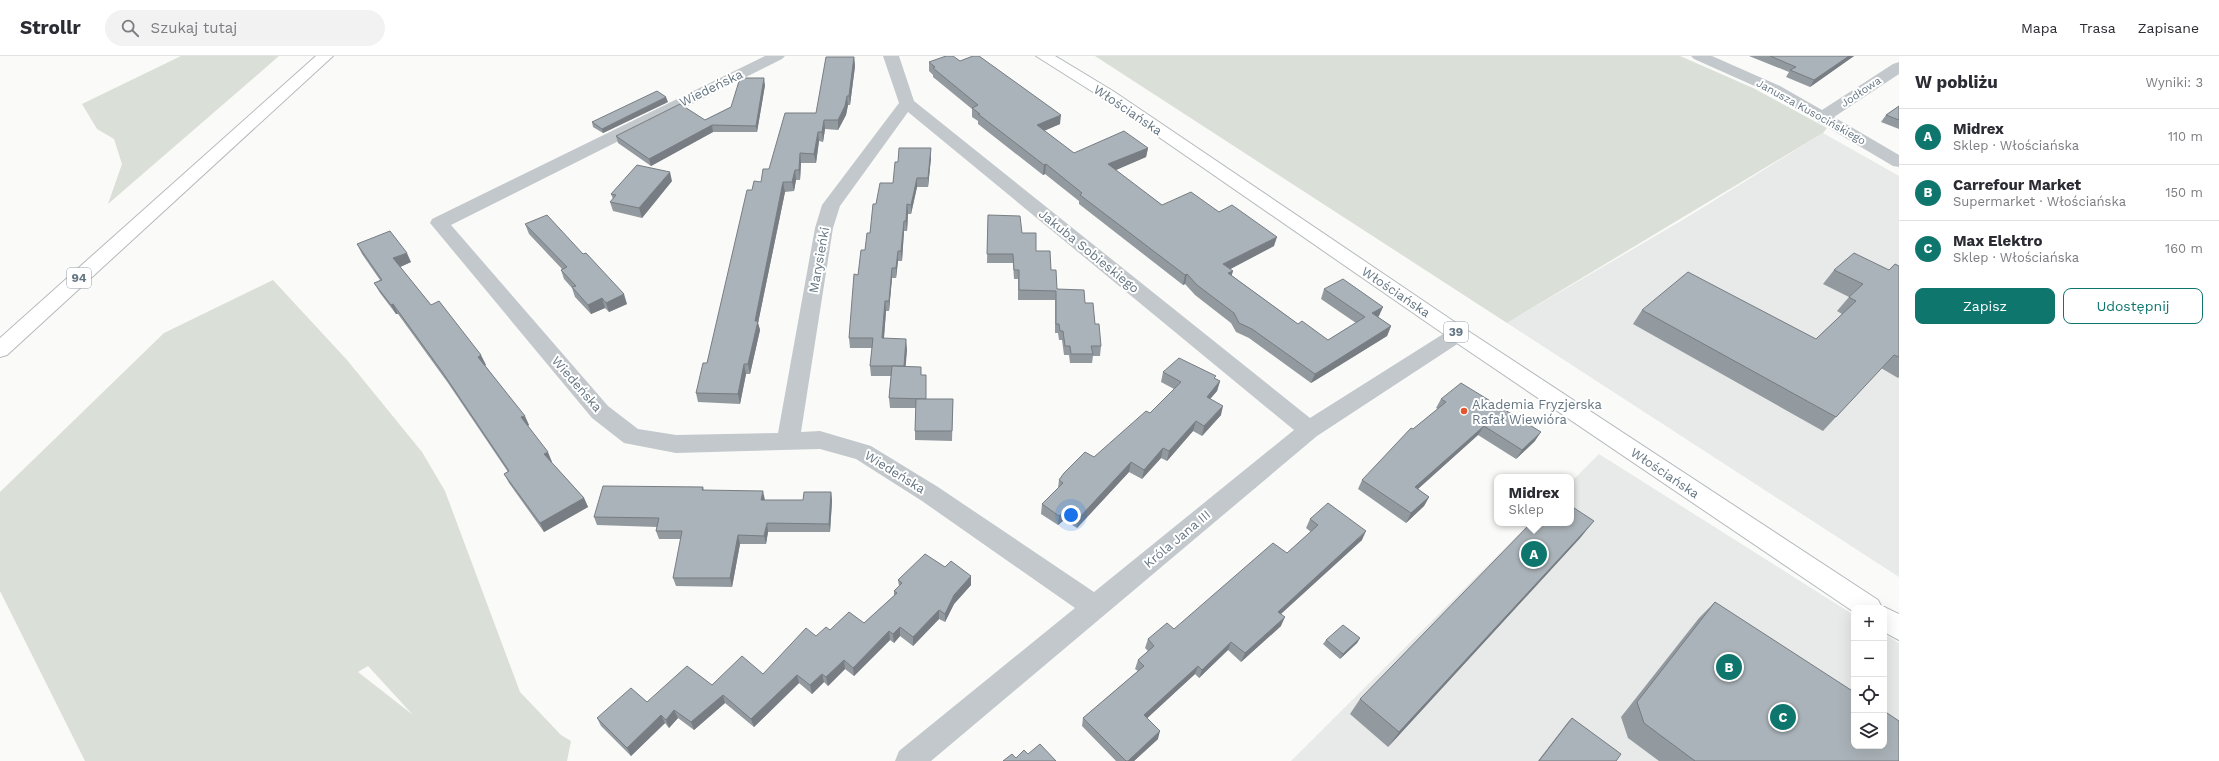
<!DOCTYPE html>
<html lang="pl">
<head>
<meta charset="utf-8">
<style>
  :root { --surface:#fff; --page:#f2f2f3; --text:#2b2b33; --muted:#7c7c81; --line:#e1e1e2; --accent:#0f766e }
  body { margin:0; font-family:"Work Sans",sans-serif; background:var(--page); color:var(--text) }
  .controls { position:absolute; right:12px; bottom:12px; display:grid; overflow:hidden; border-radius:8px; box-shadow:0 4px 16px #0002 }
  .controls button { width:36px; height:36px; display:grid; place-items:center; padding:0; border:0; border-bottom:1px solid var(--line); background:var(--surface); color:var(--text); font:20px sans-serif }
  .you { position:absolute; left:1071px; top:459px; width:14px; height:14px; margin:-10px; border:3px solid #fff; border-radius:50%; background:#1a73e8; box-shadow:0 0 0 6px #1a73e833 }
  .badge { display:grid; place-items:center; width:26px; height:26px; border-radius:50%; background:var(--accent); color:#fff; font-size:13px; font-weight:700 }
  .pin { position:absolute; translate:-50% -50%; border:2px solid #fff; box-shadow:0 1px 4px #0006 }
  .popup { position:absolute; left:1494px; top:418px; width:80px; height:52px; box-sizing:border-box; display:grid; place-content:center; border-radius:8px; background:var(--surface); filter:drop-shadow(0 1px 3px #0005); font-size:13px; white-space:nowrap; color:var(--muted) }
  .popup b { font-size:15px; color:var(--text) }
  .popup::after { content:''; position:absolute; left:50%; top:100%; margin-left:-8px; border:8px solid transparent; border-top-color:var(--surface) }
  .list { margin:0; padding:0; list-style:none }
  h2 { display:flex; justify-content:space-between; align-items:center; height:52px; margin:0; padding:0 16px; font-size:17px }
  h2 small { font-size:13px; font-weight:400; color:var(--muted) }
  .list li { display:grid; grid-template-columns:26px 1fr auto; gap:12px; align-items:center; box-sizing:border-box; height:56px; padding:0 16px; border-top:1px solid var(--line) }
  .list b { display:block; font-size:15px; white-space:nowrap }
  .list p { margin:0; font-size:13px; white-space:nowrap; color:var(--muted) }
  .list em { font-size:13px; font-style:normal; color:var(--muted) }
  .actions { display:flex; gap:8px; padding:12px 16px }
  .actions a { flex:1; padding:9px 0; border:1px solid var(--accent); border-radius:8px; text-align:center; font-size:14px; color:var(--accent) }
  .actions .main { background:var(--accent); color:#fff }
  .icon { flex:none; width:22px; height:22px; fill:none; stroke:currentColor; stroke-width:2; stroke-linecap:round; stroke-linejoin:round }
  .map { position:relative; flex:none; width:1899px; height:705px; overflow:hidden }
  header { display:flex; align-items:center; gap:24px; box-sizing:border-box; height:56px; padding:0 20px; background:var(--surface); border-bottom:1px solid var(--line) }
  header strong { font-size:19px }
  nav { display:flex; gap:22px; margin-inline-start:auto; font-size:14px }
  .search { width:280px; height:36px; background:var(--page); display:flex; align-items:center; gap:10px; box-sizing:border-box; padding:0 14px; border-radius:22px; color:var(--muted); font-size:15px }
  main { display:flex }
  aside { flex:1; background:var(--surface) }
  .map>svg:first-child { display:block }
  .built { fill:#e8e9e9 }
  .green { fill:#dadfd7; fill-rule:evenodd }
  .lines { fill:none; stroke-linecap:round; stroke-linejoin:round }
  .major-casing { stroke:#b5babe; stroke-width:2 }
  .minor { fill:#c3c8cc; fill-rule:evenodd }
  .major { fill:#fff; fill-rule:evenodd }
  .wall { fill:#929a9f }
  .shaded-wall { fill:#777d82 }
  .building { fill:#aab3b9; stroke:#777d82 }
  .poi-dot { fill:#e4572e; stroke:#fff; stroke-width:1.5 }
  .labels { text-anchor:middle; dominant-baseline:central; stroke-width:4; stroke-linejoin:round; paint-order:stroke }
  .far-street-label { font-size:11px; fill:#657683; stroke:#fff }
  .shield { fill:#fff; stroke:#939fa8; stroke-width:1 }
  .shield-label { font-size:12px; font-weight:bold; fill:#657683 }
  .street-label { font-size:13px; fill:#657683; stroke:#fff }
  .poi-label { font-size:13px; fill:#657683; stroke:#fff; text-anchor:start }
</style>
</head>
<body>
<header>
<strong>Strollr</strong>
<div class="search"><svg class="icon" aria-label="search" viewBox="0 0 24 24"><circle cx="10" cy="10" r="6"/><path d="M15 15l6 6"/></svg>Szukaj tutaj</div>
<nav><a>Mapa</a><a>Trasa</a><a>Zapisane</a></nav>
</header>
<main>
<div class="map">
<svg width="1899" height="705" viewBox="0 0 1899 705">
  <rect width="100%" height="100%" fill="#fafaf8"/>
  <!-- built -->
  <g class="built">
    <polygon points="1823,77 1899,120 1899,521 1507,267 1686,162"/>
    <polygon points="1599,398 1854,559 1854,690 1884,690 1884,578 1899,587 1899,705 1291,705 1530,467 1571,467 1571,426"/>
  </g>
  <!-- green -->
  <g class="green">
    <polygon points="181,0 279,0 108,148 122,108 114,83 97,73 82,48"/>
    <polygon points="1095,0 1680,0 1753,32 1827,72 1823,77 1507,267"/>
    <path d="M273 224 347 304 422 396 445 435 520 636 561 679 571 685 567 705H85L0 535V436L164 277ZM368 610 413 659 358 616Z"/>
  </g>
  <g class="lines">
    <defs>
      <g id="major">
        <polygon points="316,0 333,0 7,299 0,301 0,282"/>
        <polygon points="1036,0 1055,0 1113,35 1465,273 1878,544 1882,552 1884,551 1899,558 1899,584 1884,576 1884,552 1854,552 1854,556 1451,283 1101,41"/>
      </g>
    </defs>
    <!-- major casing -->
    <use href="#major" class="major-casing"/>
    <!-- minor -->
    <g class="minor">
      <path d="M765 0H785L782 3 451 169 608 350 638 373 676 379 778 377 815 172 822 149 899 47 883 0H899L914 45 1310 362 1451 273 1458 271 1465 273 1468 278 1465 283 1317 380 931 705H895L899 695 1075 552 922 445 856 403 820 393 676 397 624 387 592 362 430 167 432 163ZM908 56 1294 374 1094 536 938 431 871 390 820 375 801 376 833 172 840 150Z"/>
      <polygon points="1691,0 1712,0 1780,30 1822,54 1893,8 1899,6 1899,18 1834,61 1899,99 1899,111 1893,110 1768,36 1694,3"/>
    </g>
    <!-- major -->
    <use href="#major" class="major"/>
  </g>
  <!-- wall -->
  <g class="wall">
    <polygon points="1749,0 1854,0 1810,31 1786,21 1789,16"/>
    <polygon points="854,1 855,10 850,49 848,49 846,59 838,74 825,73 823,86 819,85 816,107 801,107 800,124 796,124 794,135 785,136 758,267 760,274 750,318 746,318 740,348 698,346 696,337 707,307 752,134 761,126 769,113 816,57"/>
    <polygon points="960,5 1060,68 1044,75 1074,97 1148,92 1146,101 1115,114 1162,149 1219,156 1274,190 1230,213 1233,215 1231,219 1298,268 1328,284 1356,267 1321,243 1324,233 1379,260 1378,261 1391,270 1387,280 1311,327 1249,282 1236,276 1231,267 1195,239 1185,228 1183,229 1079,148 1079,145 1045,118 1043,119 978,68 978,65 972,61 972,53 933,21 933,19 929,15 929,6"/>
    <polygon points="765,29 757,76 713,76 651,110 618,87 616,80 705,64 731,51"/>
    <polygon points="668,46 603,77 593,71 592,66"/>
    <polygon points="1899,50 1899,73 1881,66 1886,59"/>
    <polygon points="931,102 928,131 917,131 911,158 908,158 907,175 904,175 902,205 898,205 896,222 892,222 889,255 886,255 884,283 907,293 905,311 921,319 926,319 926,343 953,343 952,385 915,384 915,375 916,352 890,352 889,342 891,320 871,320 870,310 872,292 850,292 849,282 858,219 870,177 876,148 893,127 898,106"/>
    <polygon points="672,125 642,162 613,155 610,146 613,143 611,138"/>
    <polygon points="988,159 1022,177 1051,214 1057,233 1085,247 1095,268 1101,290 1100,300 1093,300 1092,307 1070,307 1069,299 1064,299 1062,284 1059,284 1058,277 1055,277 1055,244 1018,244 1018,223 1014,223 1013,207 987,207"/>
    <polygon points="525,168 627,248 609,256 605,252 591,258 575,241 572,232 564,223 561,214 562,213 529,178"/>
    <polygon points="357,188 411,206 400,211 431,249 486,309 485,309 529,369 528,370 552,406 551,406 584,442 588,451 544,476 509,427 504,418 508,416 448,327 398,258 396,258 380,237 374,227 380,224 362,198"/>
    <polygon points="1899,210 1899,321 1898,322 1881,312 1823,375 1633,268 1642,254 1816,283 1842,258 1837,255 1849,241 1823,228 1834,214 1889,214"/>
    <polygon points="1163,316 1215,323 1220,325 1217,335 1210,343 1221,359 1202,380 1193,375 1167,405 1161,402 1142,423 1129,416 1077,472 1064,464 1058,469 1041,458 1042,448 1058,432 1059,424 1094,401 1150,357 1174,333 1161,326"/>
    <polygon points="1441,343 1535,385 1516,403 1478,379 1418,433 1429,441 1424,450 1406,467 1358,433 1362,424 1413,373 1438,353 1436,352"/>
    <polygon points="703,431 704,434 765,444 803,444 831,436 832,445 830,476 768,476 766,488 740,488 732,531 676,530 673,522 681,483 659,483 656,475 657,471 597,469 594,461"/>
    <polygon points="1310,463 1362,484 1281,558 1281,570 1241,606 1228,594 1199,622 1195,618 1147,662 1158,683 1134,705 1116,705 1082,670 1083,662 1138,615 1135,613 1138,604 1148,595 1145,592 1148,583 1174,573 1287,497 1311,476 1306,472"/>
    <polygon points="1581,481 1388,691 1350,658 1360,643"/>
    <polygon points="945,511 971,520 971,529 954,548 945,566 939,563 913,590 900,580 894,587 890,584 854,620 845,613 828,630 824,626 812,638 799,627 754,671 725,647 694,674 678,662 669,672 665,667 631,700 601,670 597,662 647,646 712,629 763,618 816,580 830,574 864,567 894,540 894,535 899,530 898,524"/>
    <polygon points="1715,546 1899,705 1659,705 1628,682 1621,661 1699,562"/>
    <polygon points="1360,582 1357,587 1340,603 1323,588 1326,584"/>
    <polygon points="1572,662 1616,705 1538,705 1568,666"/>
  </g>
  <!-- shaded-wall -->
  <g class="shaded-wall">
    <polygon points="1849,0 1854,0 1810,31 1814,24"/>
    <polygon points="854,1 855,10 850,49 849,40"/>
    <polygon points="764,22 765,29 757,76 756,70"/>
    <polygon points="847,40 848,49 846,59 838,74 838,64"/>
    <polygon points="666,41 668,46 603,77 602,73"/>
    <polygon points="1061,59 1060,68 1036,78 1037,69"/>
    <polygon points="824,64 825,73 823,86 822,76"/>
    <polygon points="712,69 713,76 651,110 649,103"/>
    <polygon points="818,76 819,85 816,107 814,98"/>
    <polygon points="931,92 931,102 928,131 928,122"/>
    <polygon points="1148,92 1146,101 1107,118 1108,108"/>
    <polygon points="800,97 801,107 800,124 799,114"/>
    <polygon points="1046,108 1045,118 1043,119 1044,109"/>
    <polygon points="795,114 796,124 794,135 792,126"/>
    <polygon points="670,116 672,125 642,162 639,152"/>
    <polygon points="917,122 917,131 911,158 911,149"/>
    <polygon points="783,126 785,136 758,267 760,274 750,318 748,308 755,265"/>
    <polygon points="907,148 908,158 907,175 906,165"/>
    <polygon points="904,165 904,175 902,205 901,195"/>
    <polygon points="1277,181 1274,190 1221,218 1223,208"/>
    <polygon points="898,195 898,205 896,222 896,212"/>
    <polygon points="407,197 411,206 398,212 393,202"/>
    <polygon points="892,212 892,222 889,255 889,245"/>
    <polygon points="1233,215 1230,225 1228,217"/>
    <polygon points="1187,218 1185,228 1183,229 1185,219"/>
    <polygon points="624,238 627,248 609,256 606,247"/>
    <polygon points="602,242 605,252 591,258 588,249"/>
    <polygon points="885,245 886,255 883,292 882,282"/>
    <polygon points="393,248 398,258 396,258 391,249"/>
    <polygon points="1383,251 1379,260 1368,267 1372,257"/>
    <polygon points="1391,270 1387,280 1311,327 1315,318"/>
    <polygon points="906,283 907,293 905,320 904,310"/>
    <polygon points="481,299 486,309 482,310 478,301"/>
    <polygon points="744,308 746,318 740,348 738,338"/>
    <polygon points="1220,325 1217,335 1204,350 1207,341"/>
    <polygon points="1223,350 1221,359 1202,380 1204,370"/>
    <polygon points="525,360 529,369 526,371 521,361"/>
    <polygon points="1196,365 1193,375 1167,405 1169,395"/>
    <polygon points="1484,370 1478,379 1410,440 1415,431"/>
    <polygon points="1541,376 1535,385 1516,403 1522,394"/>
    <polygon points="1163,392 1161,402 1142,423 1144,414"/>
    <polygon points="548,396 552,406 549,408 544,398"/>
    <polygon points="1131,406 1129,416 1077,472 1078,463"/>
    <polygon points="763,435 765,444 761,444"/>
    <polygon points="831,436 832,445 830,476 829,468"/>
    <polygon points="1429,441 1424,450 1406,467 1411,457"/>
    <polygon points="584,442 588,451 544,476 540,467"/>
    <polygon points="1065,454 1064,464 1058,469 1059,460"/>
    <polygon points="1594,465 1581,481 1388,691 1399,676"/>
    <polygon points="767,467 768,476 766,488 764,480"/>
    <polygon points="1366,475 1362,484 1274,564 1278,556"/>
    <polygon points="738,479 740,488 732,531 730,522"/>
    <polygon points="971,520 971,529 954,548 945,566 945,558 954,539"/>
    <polygon points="939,554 939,563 913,590 913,581"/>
    <polygon points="1285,561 1281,570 1241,606 1245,597"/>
    <polygon points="900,571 900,580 894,587 893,578"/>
    <polygon points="889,575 890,584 854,620 853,612"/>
    <polygon points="1360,582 1357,587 1340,603 1343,598"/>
    <polygon points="1231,586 1228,594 1199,622 1202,614"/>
    <polygon points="844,604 845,613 828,630 826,621"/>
    <polygon points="1198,610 1195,618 1142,667 1144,659"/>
    <polygon points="822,618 824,626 812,638 810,629"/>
    <polygon points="797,619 799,627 754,671 751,663"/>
    <polygon points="723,639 725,647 694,674 691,666"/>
    <polygon points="674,654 678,662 669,672 666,664"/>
    <polygon points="661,659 665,667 631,700 627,692"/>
    <polygon points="1160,675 1158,683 1134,705 1128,705"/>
  </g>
  <!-- building -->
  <g class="building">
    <polygon points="946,0 953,0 960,5 973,0 979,0 1061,59 1037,69 1074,97 1124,75 1148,92 1108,108 1162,149 1191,136 1219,156 1232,149 1277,181 1223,208 1233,215 1228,217 1298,268 1302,265 1328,284 1365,261 1324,233 1343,223 1383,251 1372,257 1391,270 1315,318 1252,273 1239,267 1234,257 1197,229 1187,218 1185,219 1080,139 1082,137 1046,108 1044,109 978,58 980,58 972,52 978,49 933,12 935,11 929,6"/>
    <polygon points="1770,0 1849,0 1814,24 1790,14 1796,11"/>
    <polygon points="826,1 854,1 849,40 847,40 845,50 838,64 824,64 822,76 818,76 814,98 800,97 799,114 795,114 792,126 783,126 755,265 758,265 748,308 744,308 738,338 696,337 703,307 707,307 747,134 752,134 754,125 761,126 763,113 769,113 785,57 816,57"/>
    <polygon points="740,22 764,22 756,70 712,69 649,103 616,80 680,48 705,64 731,51"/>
    <polygon points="657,35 666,41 602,73 592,66"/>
    <polygon points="1899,50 1899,64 1886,59"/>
    <polygon points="899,92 931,92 928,122 917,122 911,149 907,148 906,165 904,165 901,195 898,195 896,212 892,212 889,245 885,245 882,282 906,283 904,310 870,310 873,282 849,282 854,218 858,219 861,194 865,194 867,177 870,177 873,148 876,148 880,127 893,127 895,106 898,106"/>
    <polygon points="637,109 670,116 639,152 610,146 616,139 611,138"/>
    <polygon points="547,159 583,198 586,197 624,238 606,247 602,242 588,249 572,231 576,230 561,214 567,211 525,168"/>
    <polygon points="988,159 1020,160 1022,177 1036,177 1036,195 1050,195 1051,214 1056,214 1057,233 1084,234 1085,247 1093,247 1095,268 1099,268 1101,290 1091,290 1093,298 1071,298 1070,290 1065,290 1063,275 1060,275 1059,268 1056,268 1056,235 1019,234 1019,214 1014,214 1013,198 987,198"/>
    <polygon points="390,175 407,197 393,202 431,249 439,245 481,299 478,301 525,360 521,361 548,396 544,398 584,442 540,467 504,418 509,415 443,317 393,248 391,249 374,227 382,224 357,188"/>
    <polygon points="1854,197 1889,214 1895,208 1899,210 1899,301 1894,299 1836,361 1642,254 1688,216 1816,283 1856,245 1849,241 1863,228 1834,214"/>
    <polygon points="1179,302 1216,320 1214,322 1220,325 1207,341 1223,350 1204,370 1196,365 1169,395 1163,392 1144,414 1131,406 1078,463 1065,454 1059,460 1042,448 1063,427 1059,424 1064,417 1085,396 1094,401 1146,355 1150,357 1181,326 1163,316"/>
    <polygon points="892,310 921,311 921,319 926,319 926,343 889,342"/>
    <polygon points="1461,327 1541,376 1522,394 1484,370 1415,431 1429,441 1411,457 1362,424 1411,372 1413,373 1446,346 1441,343"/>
    <polygon points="916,343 953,343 952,375 915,375"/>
    <polygon points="603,430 703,431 702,434 763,435 761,444 803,444 804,436 831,436 829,468 767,467 764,480 738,479 730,522 673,522 682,475 656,475 659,462 594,461"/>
    <polygon points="1328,447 1366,475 1278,556 1285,561 1245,597 1231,586 1202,614 1198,610 1144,659 1160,675 1128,705 1126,705 1083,662 1144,610 1138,604 1154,590 1148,583 1167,567 1174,573 1273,487 1287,497 1318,469 1310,463"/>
    <polygon points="1571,450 1594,465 1399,676 1360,643 1531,467 1571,467"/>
    <polygon points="925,498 945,511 951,505 971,520 954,539 945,558 939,554 913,581 900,571 893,578 889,575 853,612 844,604 826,621 822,618 810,629 797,619 751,663 723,639 691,666 674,654 666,664 661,659 627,692 597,662 631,632 647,646 687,610 712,629 742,600 763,618 806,572 816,580 826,571 830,574 849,556 864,567 897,537 894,535 902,527 898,524"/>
    <polygon points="1715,546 1854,636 1854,690 1884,690 1884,655 1899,665 1899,705 1695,705 1644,667 1637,646"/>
    <polygon points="1343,569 1360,582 1343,598 1326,584"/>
    <polygon points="1572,662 1621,698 1616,705 1539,705"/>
    <polygon points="1040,688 1056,705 1003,705 1012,698 1016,702 1024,694 1028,698"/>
  </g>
  <!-- markers -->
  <circle class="poi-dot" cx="1464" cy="355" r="4"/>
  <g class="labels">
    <!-- far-street labels -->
    <g class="far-street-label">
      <text transform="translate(1861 36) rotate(-34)">Jodłowa</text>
      <text transform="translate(1811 56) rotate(29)">Janusza Kusocińskiego</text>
    </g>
    <!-- shield labels -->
    <g class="shield">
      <rect x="67" y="212" width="24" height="20" rx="3"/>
      <rect x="1444" y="266" width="24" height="20" rx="3"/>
    </g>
    <g class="shield-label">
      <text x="79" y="222">94</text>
      <text x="1456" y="276">39</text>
    </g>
    <!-- street labels -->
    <g class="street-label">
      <text transform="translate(711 32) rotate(-26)">Wiedeńska</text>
      <text transform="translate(1128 54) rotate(34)">Włościańska</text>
      <text transform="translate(1089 195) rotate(39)">Jakuba Sobieskiego</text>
      <text transform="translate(819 204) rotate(-80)">Marysieńki</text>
      <text transform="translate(1396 236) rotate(34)">Włościańska</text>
      <text transform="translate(577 328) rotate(49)">Wiedeńska</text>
      <text transform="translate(895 416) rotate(32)">Wiedeńska</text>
      <text transform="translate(1665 417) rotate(34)">Włościańska</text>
      <text transform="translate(1177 483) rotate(-40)">Króla Jana III</text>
    </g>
    <!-- poi labels -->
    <g class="poi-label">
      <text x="1472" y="348">Akademia Fryzjerska<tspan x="1472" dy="15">Rafał Wiewióra</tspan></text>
    </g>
  </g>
</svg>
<div class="controls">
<button>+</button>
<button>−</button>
<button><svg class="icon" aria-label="locate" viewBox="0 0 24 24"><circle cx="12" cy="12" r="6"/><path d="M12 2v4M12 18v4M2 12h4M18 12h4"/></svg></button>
<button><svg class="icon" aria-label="layers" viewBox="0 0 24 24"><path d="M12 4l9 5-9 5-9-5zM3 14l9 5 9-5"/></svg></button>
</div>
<div class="you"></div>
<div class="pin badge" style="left:1534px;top:498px">A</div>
<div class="popup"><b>Midrex</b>Sklep</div>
<div class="pin badge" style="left:1729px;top:611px">B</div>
<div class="pin badge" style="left:1783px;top:661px">C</div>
</div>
<aside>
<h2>W pobliżu<small>Wyniki: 3</small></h2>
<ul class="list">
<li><span class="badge">A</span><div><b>Midrex</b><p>Sklep · Włościańska</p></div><em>110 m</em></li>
<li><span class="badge">B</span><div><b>Carrefour Market</b><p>Supermarket · Włościańska</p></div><em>150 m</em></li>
<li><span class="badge">C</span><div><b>Max Elektro</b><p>Sklep · Włościańska</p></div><em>160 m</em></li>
</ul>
<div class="actions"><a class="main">Zapisz</a><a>Udostępnij</a></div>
</aside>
</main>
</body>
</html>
